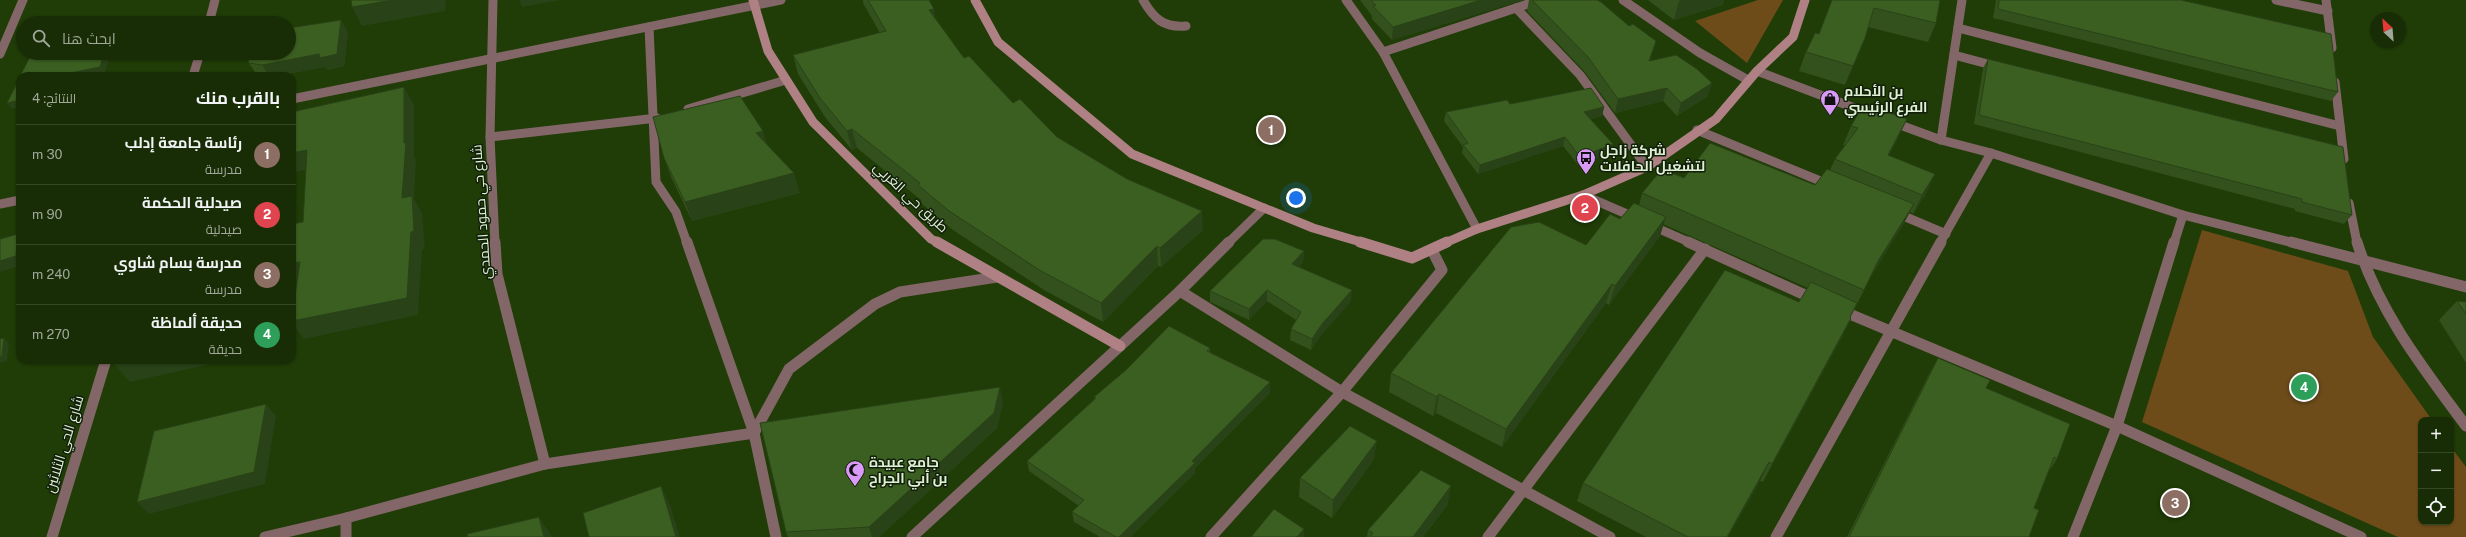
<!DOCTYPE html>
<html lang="ar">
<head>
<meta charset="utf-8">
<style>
  :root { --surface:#182d05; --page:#253913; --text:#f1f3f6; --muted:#9fa89a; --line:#364927; --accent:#d99af7 }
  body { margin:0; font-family:"Public Sans",Cairo,sans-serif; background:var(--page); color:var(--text); direction:rtl }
  .controls { position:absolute; right:12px; bottom:12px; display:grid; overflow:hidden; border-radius:8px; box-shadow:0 1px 3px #0004 }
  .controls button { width:36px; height:36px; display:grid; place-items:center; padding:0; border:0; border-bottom:1px solid var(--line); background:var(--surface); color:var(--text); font:20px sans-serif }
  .compass { position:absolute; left:2370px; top:12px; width:36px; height:36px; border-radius:50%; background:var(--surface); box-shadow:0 1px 3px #0004; rotate:334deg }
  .you { position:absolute; left:1296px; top:198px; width:14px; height:14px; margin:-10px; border:3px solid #fff; border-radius:50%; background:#1a73e8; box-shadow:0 0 0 6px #1a73e833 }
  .badge { display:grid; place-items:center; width:26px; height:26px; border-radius:50%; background:var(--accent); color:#fff; font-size:13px; font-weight:700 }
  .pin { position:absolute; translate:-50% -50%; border:2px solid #fff; box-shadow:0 1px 4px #0006 }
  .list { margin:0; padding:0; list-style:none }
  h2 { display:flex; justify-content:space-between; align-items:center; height:52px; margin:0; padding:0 16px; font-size:17px }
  h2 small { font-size:13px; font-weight:400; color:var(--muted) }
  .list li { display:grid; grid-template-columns:26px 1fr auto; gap:12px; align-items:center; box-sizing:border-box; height:60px; padding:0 16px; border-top:1px solid var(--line) }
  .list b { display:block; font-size:15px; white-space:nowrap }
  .list p { margin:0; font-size:13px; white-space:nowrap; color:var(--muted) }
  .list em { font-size:13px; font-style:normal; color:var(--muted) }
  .icon { flex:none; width:22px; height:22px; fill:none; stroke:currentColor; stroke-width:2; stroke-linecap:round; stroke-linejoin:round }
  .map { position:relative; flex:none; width:2466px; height:537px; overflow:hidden; direction:ltr }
  .search { position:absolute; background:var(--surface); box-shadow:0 1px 3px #0004; left:16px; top:16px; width:280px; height:44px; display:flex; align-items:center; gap:10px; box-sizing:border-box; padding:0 14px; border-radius:22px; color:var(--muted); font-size:15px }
  .panel { position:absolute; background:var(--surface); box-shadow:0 1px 3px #0004; left:16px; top:72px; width:280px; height:292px; border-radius:12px; direction:rtl }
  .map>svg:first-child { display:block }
  .green { fill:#6d4c1a }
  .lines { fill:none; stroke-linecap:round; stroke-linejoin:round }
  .lane { stroke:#836668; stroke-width:9 }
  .street-far1 { stroke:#836668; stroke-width:9 }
  .street { stroke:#836668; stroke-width:11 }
  .secondary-far1 { stroke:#b08184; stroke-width:9 }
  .secondary { stroke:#b08184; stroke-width:11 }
  .wall { fill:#33511c }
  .shaded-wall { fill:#294217 }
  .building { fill:#3b5e21; stroke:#294217 }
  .labels { text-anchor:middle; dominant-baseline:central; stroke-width:3; stroke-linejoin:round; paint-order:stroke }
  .poi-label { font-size:14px; font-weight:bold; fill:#dff1d5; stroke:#121f0a; text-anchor:start }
  .street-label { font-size:14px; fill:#dff1d5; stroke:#121f0a }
</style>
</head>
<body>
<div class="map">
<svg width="2466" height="537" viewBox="0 0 2466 537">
  <rect width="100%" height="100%" fill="#203c07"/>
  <!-- green -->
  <g class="green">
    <polygon points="1758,0 1783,0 1747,63 1695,21"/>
    <polygon points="2202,230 2348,271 2373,337 2432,420 2421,420 2421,522 2451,522 2451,447 2466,467 2466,537 2398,537 2142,422"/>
  </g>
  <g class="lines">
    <!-- lane -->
    <path class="lane" d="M1143 0C1154 19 1164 28 1186 26"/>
    <!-- street-far1 -->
    <g class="street-far1">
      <polyline points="493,0 490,137 495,243"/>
      <polyline points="1346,0 1383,52 1477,229"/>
      <polyline points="1623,0 1700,53 1748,80"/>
      <polyline points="2276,0 2328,11"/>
      <polyline points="2326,0 2332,48"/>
      <polyline points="1516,8 1580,75 1647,167"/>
      <polyline points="209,23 215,0"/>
      <polyline points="649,27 656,182 676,212 687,243"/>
      <polyline points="1958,28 2340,126"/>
      <polyline points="1383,52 1540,0"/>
      <polyline points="0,54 23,0"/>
      <polyline points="1954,55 1999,67"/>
      <polyline points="1757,71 1873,115"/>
      <polyline points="193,76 200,53"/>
      <polyline points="2335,82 2344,159"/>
      <polyline points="292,99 781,0"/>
      <polyline points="688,109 786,80"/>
      <polyline points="1892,122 1941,140 1991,153 2183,215 2294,243"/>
      <polyline points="1697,130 1830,185"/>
      <polyline points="490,137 657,118"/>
      <polyline points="1941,140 1962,0"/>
      <polyline points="1583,195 1636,218"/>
      <polyline points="2349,203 2357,243"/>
      <polyline points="0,204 20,200"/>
      <polyline points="1894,212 1946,234"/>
      <polyline points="1650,225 1691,243"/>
      <polyline points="1228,243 1264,208"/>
      <polyline points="1940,243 1991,153"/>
      <polyline points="2174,243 2183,215"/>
    </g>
    <!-- street -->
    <g class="street">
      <polyline points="495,242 497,274 545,464"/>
      <polyline points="687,242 754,433 776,537"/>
      <polyline points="1688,242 1816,300"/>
      <polyline points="2291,242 2466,287"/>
      <path d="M2357 242C2379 312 2423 368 2466 426"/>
      <polyline points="1180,291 1342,392 1610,537"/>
      <polyline points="1840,310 2117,426 2361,537"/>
      <polyline points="346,518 346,537"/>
      <polyline points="52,537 106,360"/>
      <polyline points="265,537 346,518 545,464 754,433 789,369 875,304 900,292 997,277"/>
      <polyline points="912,537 1180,291 1229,242"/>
      <polyline points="1211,537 1342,392 1442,270 1432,250"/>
      <polyline points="1488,537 1705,249"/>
      <polyline points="1776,537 1941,242"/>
      <polyline points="2073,537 2117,426 2174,242"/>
    </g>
    <!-- secondary-far1 -->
    <g class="secondary-far1">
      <polyline points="753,0 768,51 813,122 931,239 939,243"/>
      <polyline points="975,0 998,42 1132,154 1313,228 1364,243"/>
      <polyline points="1445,243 1477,229 1583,195 1647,167 1716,119 1757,71 1793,37 1805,0"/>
    </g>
    <!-- secondary -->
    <g class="secondary">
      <polyline points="937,242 1120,346"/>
      <polyline points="1360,242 1412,258 1447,242"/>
    </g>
  </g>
  <!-- wall -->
  <g class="wall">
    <polygon points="863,0 929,0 936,19 964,58 1013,103 1057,137 1203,230 1161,267 1158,266 1103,322 1044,290 953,230 922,204 921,200 857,148 852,150 825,117 798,74 793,55 880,33 863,3"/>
    <polygon points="1360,0 1523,0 1392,40 1372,19 1372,16"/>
    <polygon points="1529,0 1597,0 1629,26 1656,41 1650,60 1708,96 1677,116 1663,101 1615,113 1584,71 1527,11"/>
    <polygon points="1648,0 1724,0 1723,5 1674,20"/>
    <polygon points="1832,0 1940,0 1936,23 1928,42 1868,27 1865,38 1845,85 1799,71 1806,52 1819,34"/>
    <polygon points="1996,0 2181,0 2338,92 2331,101 1993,18"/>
    <polygon points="348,32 344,66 328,70 325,67 276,76 261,76 257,75 249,63"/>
    <polygon points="1988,59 2352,215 2344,224 2295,211 2295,209 1974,124 1983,68"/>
    <polygon points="1510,104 1604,107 1602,116 1590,119 1613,144 1610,152 1578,165 1563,146 1478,174 1462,153 1463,147 1444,121 1446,112"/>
    <polygon points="1851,126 1898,138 1889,155 1926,194 1913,214 1910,212 1904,223 1869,280 1850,318 1851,318 1842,337 1763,482 1760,481 1728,537 1646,537 1577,501 1583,483 1799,302 1808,288 1663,224 1660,236 1609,305 1606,303 1502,447 1436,413 1433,416 1389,392 1391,373 1586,245 1639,205 1642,193 1684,178 1815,185 1830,170 1835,159 1845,145 1843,145"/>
    <polygon points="768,146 800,193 692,221 671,177 664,158"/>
    <polygon points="1304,251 1303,262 1299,267 1351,301 1321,335 1311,350 1290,340 1291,329 1296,320 1267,301 1249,320 1210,302 1210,291"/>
    <polygon points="2457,301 2466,302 2466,363 2439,320"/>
    <polygon points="1210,348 1210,352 1270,393 1195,468 1195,473 1130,537 1100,537 1074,522 1072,512 1079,506 1029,471 1027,461 1094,400 1094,397"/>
    <polygon points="1938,358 1986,388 2057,459 2049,471 2034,508 2029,537 1847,537 1928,376"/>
    <polygon points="1003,402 997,428 879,537 788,537 786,532"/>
    <polygon points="1374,459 1332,518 1299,497 1300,478"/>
    <polygon points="1448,504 1423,537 1367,537 1368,530"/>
  </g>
  <!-- shaded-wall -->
  <g class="shaded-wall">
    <polygon points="393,0 446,0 445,11 362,26 352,7"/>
    <polygon points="519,0 561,0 522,7"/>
    <polygon points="1481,0 1523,0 1392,40 1393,27"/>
    <polygon points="1683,0 1724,0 1723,5 1674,20 1679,1"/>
    <polygon points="934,9 937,27 929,10"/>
    <polygon points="341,20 348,32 344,66 328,70 325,67 276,76 269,76 262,65"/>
    <polygon points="1865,38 1858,57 1845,85 1853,66"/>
    <polygon points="1656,41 1652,55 1645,74 1649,61"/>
    <polygon points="104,53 110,53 105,73 88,76 70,76 71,73"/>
    <polygon points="1712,83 1708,96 1677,116 1681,103"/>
    <polygon points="404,87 414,105 414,156 416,160 414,199 422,213 425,249 422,250 418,315 304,339 292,323 292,321 404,143"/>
    <polygon points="1667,88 1663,101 1615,113 1618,99"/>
    <polygon points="20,100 20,107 12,109 7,103"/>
    <polygon points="1604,107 1602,116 1582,121 1584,112"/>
    <polygon points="1907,119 1898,138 1879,174 1888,155"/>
    <polygon points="852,129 857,148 852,150 847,131"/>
    <polygon points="763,131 769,150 756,133"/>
    <polygon points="1565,137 1563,146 1478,174 1480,165"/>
    <polygon points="1613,144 1610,152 1578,165 1580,157"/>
    <polygon points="307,150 318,167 292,173 292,153"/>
    <polygon points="794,173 800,193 692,221 685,202"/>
    <polygon points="1935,174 1926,194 1913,214 1922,195"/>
    <polygon points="1914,204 1904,223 1869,280 1878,261"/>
    <polygon points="1202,211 1203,230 1161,267 1160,248"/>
    <polygon points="1666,217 1660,236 1609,305 1615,286"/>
    <polygon points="18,234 20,236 20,266 0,272 0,261"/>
    <polygon points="1157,246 1158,266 1103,322 1101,303"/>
    <polygon points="1304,251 1303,262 1291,275 1292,264"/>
    <polygon points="300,262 312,279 292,283 292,263"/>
    <polygon points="1612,284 1606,303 1502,447 1506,429"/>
    <polygon points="1267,290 1267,301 1249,320 1249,309"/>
    <polygon points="1352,290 1351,301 1321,335 1311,350 1312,339 1322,324"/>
    <polygon points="1851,318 1842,337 1763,482 1772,464"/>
    <polygon points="4,338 9,343 7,361 0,363 0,357"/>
    <polygon points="139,360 229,360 130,382 115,365"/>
    <polygon points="1270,382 1270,393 1195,468 1195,473 1130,537 1119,537 1192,461"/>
    <polygon points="1000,387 1003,402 997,428 879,537 872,537 869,527"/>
    <polygon points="1439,394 1436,413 1433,416 1437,397"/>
    <polygon points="266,404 276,416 265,484 149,514 137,502"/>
    <polygon points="1377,441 1374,459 1332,518 1333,500"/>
    <polygon points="1769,462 1760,481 1728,537 1727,537"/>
    <polygon points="661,486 670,505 680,537 676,537"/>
    <polygon points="1451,486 1448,504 1423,537 1413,537"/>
    <polygon points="539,517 551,535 552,537 544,537"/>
    <polygon points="1304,529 1304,537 1297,537"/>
  </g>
  <!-- building -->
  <g class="building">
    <polygon points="351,0 393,0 352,7"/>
    <polygon points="868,0 929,0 934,9 929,10 964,58 969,56 1013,103 1020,99 1057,137 1127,179 1202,211 1160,248 1157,246 1101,303 1041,271 949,211 918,185 920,183 852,129 847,131 820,98 793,55 886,31"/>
    <polygon points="1371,0 1481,0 1393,27 1373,6 1376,5"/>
    <polygon points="1532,0 1597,0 1601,2 1629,26 1633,24 1656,41 1649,61 1676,55 1697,69 1712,83 1681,103 1667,88 1618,99 1588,57"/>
    <polygon points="1832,0 1940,0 1936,23 1874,8 1865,38 1853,66 1806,52 1815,33 1819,34"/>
    <polygon points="1999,0 2181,0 2331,34 2338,92 1998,9"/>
    <polygon points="341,20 337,54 320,58 319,54 262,65 249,63 246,53 289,53 289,28"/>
    <polygon points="32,53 104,53 100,67 71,73 70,76 20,76"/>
    <polygon points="1988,59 2343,147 2352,215 2302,202 2302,199 1979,115"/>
    <polygon points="20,77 20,100 7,103"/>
    <polygon points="404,87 404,143 406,142 402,198 412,196 414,231 411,232 407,298 292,321 292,315 300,262 292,263 292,224 303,222 307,150 292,153 292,112"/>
    <polygon points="1591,88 1604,107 1584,112 1613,144 1580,157 1565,137 1480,165 1463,145 1468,143 1446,112 1507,100 1510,104"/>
    <polygon points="740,96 763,131 756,133 794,173 685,202 664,158 653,117"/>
    <polygon points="1864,104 1907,119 1888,155 1935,174 1922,195 1835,159 1858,128 1851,126"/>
    <polygon points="1710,143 1815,185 1827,169 1914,204 1878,261 1864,290 1642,193 1662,169 1684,178"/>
    <polygon points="1634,203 1666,217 1615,286 1612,284 1506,429 1439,394 1437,397 1391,373 1511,227 1539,222 1586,245 1610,214 1620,219"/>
    <polygon points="18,234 16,256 0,261 0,239"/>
    <polygon points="1263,239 1275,239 1304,251 1292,264 1352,290 1322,324 1312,339 1291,329 1301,312 1267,290 1249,309 1210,291"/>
    <polygon points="1725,270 1799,302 1811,282 1857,303 1850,317 1851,318 1772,464 1769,462 1727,537 1688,537 1583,483"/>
    <polygon points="2457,301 2466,302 2466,314"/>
    <polygon points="1169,326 1210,348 1207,351 1270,382 1192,461 1195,463 1119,537 1116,537 1072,512 1084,500 1027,461 1096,398 1094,397 1126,370"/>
    <polygon points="4,338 2,356 0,357 0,339"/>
    <polygon points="1938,358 1990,380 1986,388 2070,424 2057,459 2054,457 2034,508 2039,510 2029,537 1849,537"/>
    <polygon points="116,360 139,360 115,365"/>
    <polygon points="1000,387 994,413 869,527 786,532 760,423"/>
    <polygon points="266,404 254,472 137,502 154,431"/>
    <polygon points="1350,426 1377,441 1333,500 1300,478"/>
    <polygon points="1421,470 1451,486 1413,537 1370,537 1373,533 1368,530"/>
    <polygon points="661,486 676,537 589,537 583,513"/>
    <polygon points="1274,509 1304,529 1297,537 1251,537"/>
    <polygon points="539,517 544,537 468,537 467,534"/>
  </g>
  <!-- icons -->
  <defs>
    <symbol id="shop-pin" viewBox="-11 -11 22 30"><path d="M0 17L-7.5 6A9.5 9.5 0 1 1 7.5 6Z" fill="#d99af7" stroke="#121f0a"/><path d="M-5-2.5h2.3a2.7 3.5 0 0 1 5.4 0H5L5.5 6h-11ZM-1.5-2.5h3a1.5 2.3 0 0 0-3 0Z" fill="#111"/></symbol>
    <symbol id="bus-pin" viewBox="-11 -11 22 30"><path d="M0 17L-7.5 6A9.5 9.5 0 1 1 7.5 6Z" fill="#d99af7" stroke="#121f0a"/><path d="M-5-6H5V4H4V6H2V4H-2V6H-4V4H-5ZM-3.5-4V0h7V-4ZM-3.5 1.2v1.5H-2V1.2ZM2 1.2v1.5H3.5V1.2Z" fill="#111"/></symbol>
    <symbol id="mosque-pin" viewBox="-11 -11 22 30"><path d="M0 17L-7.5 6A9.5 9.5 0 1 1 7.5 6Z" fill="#d99af7" stroke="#121f0a"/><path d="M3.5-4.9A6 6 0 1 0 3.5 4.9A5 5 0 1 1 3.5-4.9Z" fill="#111"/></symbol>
  </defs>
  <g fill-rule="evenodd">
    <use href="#shop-pin" x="1819" y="88" width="22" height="30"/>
    <use href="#bus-pin" x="1575" y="147" width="22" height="30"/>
    <use href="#mosque-pin" x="844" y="459" width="22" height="30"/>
  </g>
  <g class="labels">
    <!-- poi labels -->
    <g class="poi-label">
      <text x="1844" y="91">بن الأحلام<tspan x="1844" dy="16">الفرع الرئيسي</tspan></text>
      <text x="1600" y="150">شركة زاجل<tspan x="1600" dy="16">لتشغيل الحافلات</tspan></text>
      <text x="869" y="462">جامع عبيدة<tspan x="869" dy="16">بن أبي الجراح</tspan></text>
    </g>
    <!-- street labels -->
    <g class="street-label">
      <text transform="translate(911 197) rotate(43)">طريق حي الغربي</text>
      <text transform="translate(481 212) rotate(-94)">شارع حي حمود الحمدي</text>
      <text transform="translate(64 444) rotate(-73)">شارع الحي الثلاثين</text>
    </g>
  </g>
</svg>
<div class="controls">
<button>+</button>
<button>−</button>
<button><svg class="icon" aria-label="locate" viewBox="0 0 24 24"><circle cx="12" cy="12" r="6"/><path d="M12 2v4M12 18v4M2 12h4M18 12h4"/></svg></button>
</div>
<svg class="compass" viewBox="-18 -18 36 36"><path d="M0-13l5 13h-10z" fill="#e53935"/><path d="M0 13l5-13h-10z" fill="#9fa89a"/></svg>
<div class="you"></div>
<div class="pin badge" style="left:1271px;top:130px;background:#8d6e63">1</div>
<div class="pin badge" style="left:1585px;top:208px;background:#e0444e">2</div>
<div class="pin badge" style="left:2175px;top:503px;background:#8d6e63">3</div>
<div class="pin badge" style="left:2304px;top:387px;background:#2e9e5b">4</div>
<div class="search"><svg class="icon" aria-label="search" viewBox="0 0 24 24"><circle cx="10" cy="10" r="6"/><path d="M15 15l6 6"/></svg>ابحث هنا</div>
<section class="panel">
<h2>بالقرب منك<small>النتائج: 4</small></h2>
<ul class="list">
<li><span class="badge" style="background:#8d6e63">1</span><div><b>رئاسة جامعة إدلب</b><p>مدرسة</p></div><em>30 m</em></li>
<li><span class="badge" style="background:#e0444e">2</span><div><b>صيدلية الحكمة</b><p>صيدلية</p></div><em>90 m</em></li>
<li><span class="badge" style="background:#8d6e63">3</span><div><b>مدرسة بسام شاوي</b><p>مدرسة</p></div><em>240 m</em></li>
<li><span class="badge" style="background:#2e9e5b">4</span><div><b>حديقة ألماظة</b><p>حديقة</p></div><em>270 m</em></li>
</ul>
</section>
</div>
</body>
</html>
